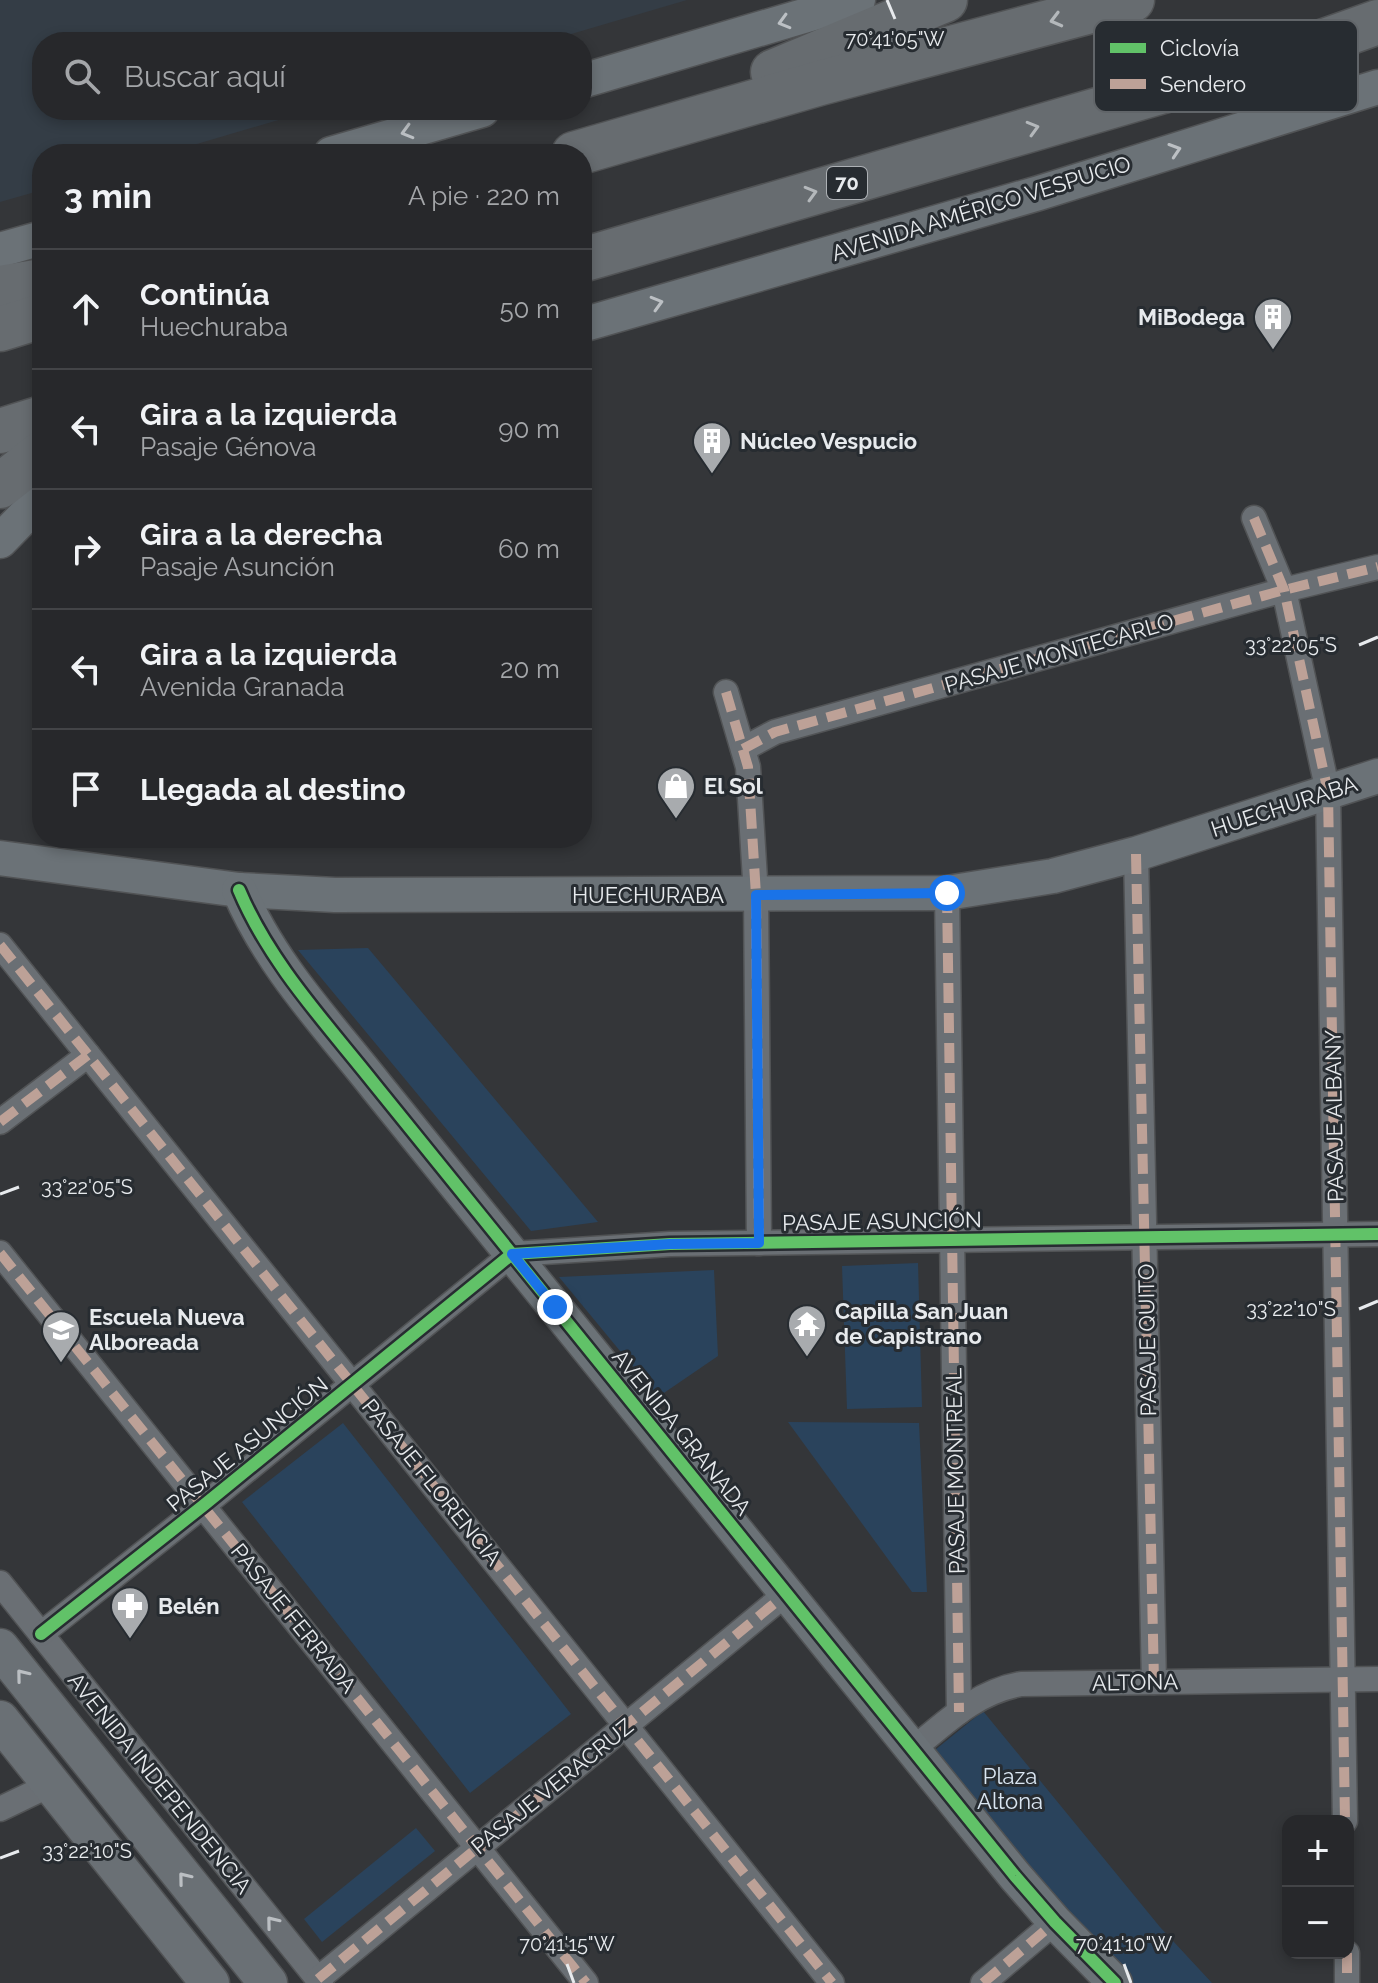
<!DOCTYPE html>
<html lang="es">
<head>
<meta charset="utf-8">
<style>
  :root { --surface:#27282b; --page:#2f3033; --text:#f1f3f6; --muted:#a4a6a9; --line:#434447 }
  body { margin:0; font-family:Raleway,sans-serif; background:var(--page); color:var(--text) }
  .controls { position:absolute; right:24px; bottom:24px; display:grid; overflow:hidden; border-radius:16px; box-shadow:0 4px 12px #0003 }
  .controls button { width:72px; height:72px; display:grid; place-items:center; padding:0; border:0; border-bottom:2px solid var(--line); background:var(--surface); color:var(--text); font:40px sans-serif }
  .stop { position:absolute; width:24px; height:24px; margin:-18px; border:6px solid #1a73e8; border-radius:50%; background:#fff }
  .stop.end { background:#1a73e8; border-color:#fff; box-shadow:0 2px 8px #0008 }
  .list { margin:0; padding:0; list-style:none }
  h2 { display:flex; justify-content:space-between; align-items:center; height:104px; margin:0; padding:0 32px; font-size:34px }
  h2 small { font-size:26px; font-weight:400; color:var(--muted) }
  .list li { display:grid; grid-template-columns:52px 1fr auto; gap:24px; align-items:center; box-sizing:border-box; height:120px; padding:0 32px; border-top:2px solid var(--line) }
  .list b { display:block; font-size:30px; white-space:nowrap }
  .list p { margin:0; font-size:26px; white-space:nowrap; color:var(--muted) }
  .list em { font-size:26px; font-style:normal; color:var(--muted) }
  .icon { flex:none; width:44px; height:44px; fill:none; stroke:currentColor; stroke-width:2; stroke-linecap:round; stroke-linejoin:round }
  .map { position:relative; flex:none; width:1378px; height:1983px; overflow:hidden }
  .search { position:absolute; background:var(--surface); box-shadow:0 4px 12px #0003; left:32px; top:32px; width:560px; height:88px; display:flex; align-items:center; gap:20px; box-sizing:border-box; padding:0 28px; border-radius:32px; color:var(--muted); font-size:30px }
  .panel { position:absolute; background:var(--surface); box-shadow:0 4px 12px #0003; left:32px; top:144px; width:560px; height:704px; border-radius:32px }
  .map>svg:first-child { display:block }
  .built { fill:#343d46 }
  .green { fill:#2a435c }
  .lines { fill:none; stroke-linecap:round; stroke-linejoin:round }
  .street-casing { stroke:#515355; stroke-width:27 }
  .secondary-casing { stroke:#515355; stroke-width:37 }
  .primary-casing { stroke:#515355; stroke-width:41 }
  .highway-casing { stroke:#515355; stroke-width:47 }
  .street { stroke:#6a6f74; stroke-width:24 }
  .secondary { stroke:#6b7277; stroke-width:34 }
  .primary { stroke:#6a7075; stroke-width:38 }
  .highway { stroke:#676c70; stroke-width:44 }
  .quiet { stroke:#bda197; stroke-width:10; stroke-dasharray:20 10; stroke-linecap:butt }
  .cycleway-casing { stroke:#272c31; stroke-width:17 }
  .cycleway { stroke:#61c268; stroke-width:12 }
  .oneway { stroke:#b4b8bb }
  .oneway2 { stroke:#bcc0c4 }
  .oneway3 { stroke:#bbbfc3 }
  .route { stroke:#1a73e8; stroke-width:10 }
  .ticks { fill:none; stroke:#e7eaed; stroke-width:3 }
  .labels { text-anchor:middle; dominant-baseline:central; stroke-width:6; stroke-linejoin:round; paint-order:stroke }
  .shield { fill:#272c31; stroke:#adb1b5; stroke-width:2 }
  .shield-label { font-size:20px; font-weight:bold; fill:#e7eaed }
  .street-label { font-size:22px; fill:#e7eaed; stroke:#272c31 }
  .poi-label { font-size:22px; font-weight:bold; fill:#e7eaed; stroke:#272c31; text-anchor:start }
  .park-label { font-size:22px; fill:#dae6f2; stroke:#272c31 }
  .key { fill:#272c31; stroke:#616569; stroke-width:2 }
  .key-label { font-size:22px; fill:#e7eaed }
  .ticks-label { font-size:20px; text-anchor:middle; fill:#e7eaed; stroke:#272c31; stroke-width:6; stroke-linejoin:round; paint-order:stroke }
</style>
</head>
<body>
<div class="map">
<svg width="1378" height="1983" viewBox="0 0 1378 1983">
  <rect width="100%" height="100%" fill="#343639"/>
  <!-- built -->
  <polygon class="built" points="0,0 687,0 544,42 42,42 42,110 312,110 163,154 42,154 42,190 0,202"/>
  <!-- green -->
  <g class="green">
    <polygon points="368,948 598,1222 531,1231 298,950"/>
    <polygon points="918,1263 922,1407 847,1409 842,1266"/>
    <polygon points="714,1270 718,1356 658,1397 559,1277"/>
    <polygon points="788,1422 919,1423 927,1592 912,1592"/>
    <polygon points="343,1423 571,1714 470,1793 242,1502"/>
    <polygon points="983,1711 1160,1927 1212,1983 1130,1983 930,1754"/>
    <polygon points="416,1828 435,1851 322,1942 304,1919"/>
  </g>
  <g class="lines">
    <defs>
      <g id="street">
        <polyline points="1254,518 1284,590 1328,792 1345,1821"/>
        <polyline points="726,692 748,767 756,895 759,1243"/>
        <polyline points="743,749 775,732 1284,590 1378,567"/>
        <polyline points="1136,854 1154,1682"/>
        <polyline points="947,893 959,1712"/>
        <polyline points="0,945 832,1983"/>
        <polyline points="0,1122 88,1055"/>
        <polyline points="0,1253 586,1983"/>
        <polyline points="0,1583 321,1983"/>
        <polyline points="41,1634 204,1505 512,1254 670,1244 1378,1234"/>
        <path d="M912 1750C946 1722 976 1692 1021 1684L1378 1679"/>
        <polyline points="0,1809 52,1784"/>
        <polyline points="1347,1953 1347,1983"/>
        <polyline points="318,1979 787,1593"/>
        <polyline points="983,1983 1055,1922"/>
      </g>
      <g id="secondary">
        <polyline points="582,81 858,0"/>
        <polyline points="331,154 482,110"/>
        <polyline points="0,250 42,238"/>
        <polyline points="582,325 1039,193 1378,87"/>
        <polyline points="0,541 42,498"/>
        <polyline points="0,858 239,890 335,895 947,893 1053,876 1136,854 1378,776"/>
        <path d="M239 890C270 964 327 1024 376 1086L1015 1876 1055 1922 1115 1983"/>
      </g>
      <g id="primary">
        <polyline points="0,1648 268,1983"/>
        <polyline points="0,1720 210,1983"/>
      </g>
      <g id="highway">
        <polyline points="773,72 945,0"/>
        <polyline points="574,154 820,83 1132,0"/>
        <polyline points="582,260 1280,57 1378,22"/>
        <polyline points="0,288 42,281"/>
        <polyline points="0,329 42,316"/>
        <polyline points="0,431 42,418"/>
        <polyline points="0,486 42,453"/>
      </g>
    </defs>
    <!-- street casing -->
    <use href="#street" class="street-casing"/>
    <!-- secondary casing -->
    <use href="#secondary" class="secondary-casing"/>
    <!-- primary casing -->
    <use href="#primary" class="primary-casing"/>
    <!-- highway casing -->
    <use href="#highway" class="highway-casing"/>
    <!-- street -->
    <use href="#street" class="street"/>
    <!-- secondary -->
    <use href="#secondary" class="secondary"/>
    <!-- primary -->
    <use href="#primary" class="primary"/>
    <!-- highway -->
    <use href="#highway" class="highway"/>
    <!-- quiet -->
    <g class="quiet">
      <polyline points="1254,518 1284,590 1328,792 1345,1821"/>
      <polyline points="726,692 748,767 756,895 759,1243"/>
      <polyline points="743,749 775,732 1284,590 1378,567"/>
      <polyline points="1136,854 1154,1682"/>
      <polyline points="947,893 959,1712"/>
      <polyline points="0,945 832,1983"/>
      <polyline points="0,1122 88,1055"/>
      <polyline points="0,1253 586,1983"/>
      <polyline points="1347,1953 1347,1983"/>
      <polyline points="318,1979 787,1593"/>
      <polyline points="983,1983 1055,1922"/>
    </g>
    <defs>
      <g id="cycleway">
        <path d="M239 890C270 964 327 1024 376 1086L1015 1876 1055 1922 1115 1983"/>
        <polyline points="41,1634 204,1505 512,1254 670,1244 1378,1234"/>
      </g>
    </defs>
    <!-- cycleway casing -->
    <use href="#cycleway" class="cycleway-casing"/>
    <!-- cycleway -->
    <use href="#cycleway" class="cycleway"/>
  </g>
  <!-- one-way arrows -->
  <defs><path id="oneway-chevron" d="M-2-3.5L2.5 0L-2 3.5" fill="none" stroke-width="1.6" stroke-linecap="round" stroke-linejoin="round" transform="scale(2)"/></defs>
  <g class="oneway">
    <use href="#oneway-chevron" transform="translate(1056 20) rotate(165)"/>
    <use href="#oneway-chevron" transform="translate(1033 128) rotate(-16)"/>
    <use href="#oneway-chevron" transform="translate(811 193) rotate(-16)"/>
  </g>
  <g class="oneway2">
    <use href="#oneway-chevron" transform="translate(784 22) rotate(164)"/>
    <use href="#oneway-chevron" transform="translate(407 132) rotate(164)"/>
    <use href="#oneway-chevron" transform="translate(1175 150) rotate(-18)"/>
    <use href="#oneway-chevron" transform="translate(657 303) rotate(-16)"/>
  </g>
  <g class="oneway3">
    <use href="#oneway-chevron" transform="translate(22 1675) rotate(-129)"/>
    <use href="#oneway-chevron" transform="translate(184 1878) rotate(-129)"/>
    <use href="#oneway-chevron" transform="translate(272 1922) rotate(-129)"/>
  </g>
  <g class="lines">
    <!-- route -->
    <polyline class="route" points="555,1307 512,1254 670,1244 759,1243 756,895 947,893"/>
  </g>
  <!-- ticks -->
  <path class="ticks" d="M887 0 895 19M1359 645 1378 637M0 1194 19 1187M1359 1309 1378 1301M0 1858 19 1851M567 1964 574 1983M1124 1964 1131 1983"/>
  <!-- icons -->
  <defs>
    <symbol id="building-pin" viewBox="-11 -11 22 30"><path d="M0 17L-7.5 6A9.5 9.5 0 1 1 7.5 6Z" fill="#a8abae" stroke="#272c31"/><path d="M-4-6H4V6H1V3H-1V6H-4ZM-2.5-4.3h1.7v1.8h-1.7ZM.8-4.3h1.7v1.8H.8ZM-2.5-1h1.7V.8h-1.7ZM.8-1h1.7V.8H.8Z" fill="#fff"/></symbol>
    <symbol id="shop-pin" viewBox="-11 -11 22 30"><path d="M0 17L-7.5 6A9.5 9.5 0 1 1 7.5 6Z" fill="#a8abae" stroke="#272c31"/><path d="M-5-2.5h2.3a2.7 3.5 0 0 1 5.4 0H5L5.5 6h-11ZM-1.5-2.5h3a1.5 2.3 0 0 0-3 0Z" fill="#fff"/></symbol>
    <symbol id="temple-pin" viewBox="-11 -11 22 30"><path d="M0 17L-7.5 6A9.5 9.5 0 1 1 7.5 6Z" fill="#a8abae" stroke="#272c31"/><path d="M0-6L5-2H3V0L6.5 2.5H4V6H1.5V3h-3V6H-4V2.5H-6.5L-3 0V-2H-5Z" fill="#fff"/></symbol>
    <symbol id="school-pin" viewBox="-11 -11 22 30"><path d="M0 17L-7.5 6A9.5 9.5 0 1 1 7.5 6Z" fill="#a8abae" stroke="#272c31"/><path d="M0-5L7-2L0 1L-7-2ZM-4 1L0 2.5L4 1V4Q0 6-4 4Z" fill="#fff"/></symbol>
    <symbol id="pharmacy-pin" viewBox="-11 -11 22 30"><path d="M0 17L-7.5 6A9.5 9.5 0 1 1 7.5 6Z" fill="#a8abae" stroke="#272c31"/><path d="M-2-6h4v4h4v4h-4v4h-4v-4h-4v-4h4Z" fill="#fff"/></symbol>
  </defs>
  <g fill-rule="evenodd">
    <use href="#building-pin" x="1251" y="295" width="44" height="60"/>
    <use href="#building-pin" x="690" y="419" width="44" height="60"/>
    <use href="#shop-pin" x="654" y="764" width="44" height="60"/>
    <use href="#temple-pin" x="785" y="1302" width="44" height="60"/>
    <use href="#school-pin" x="39" y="1308" width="44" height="60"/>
    <use href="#pharmacy-pin" x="108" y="1584" width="44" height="60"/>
  </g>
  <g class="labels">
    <!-- shield labels -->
    <rect class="shield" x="827" y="167" width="40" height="32" rx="6"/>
    <g class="shield-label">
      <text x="847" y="183">70</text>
    </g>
    <!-- street labels -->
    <g class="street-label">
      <text transform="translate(981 208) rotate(-17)">AVENIDA AMÉRICO VESPUCIO</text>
      <text transform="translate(1059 653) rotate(-16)">PASAJE MONTECARLO</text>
      <text transform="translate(1284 806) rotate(-18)">HUECHURABA</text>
      <text x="648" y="895">HUECHURABA</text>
      <text transform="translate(1334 1116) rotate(-91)">PASAJE ALBANY</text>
      <text transform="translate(882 1221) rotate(-1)">PASAJE ASUNCIÓN</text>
      <text transform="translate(1147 1340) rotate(-91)">PASAJE QUITO</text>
      <text transform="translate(682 1432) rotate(51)">AVENIDA GRANADA</text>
      <text transform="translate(247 1444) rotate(-39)">PASAJE ASUNCIÓN</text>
      <text transform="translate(955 1471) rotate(-91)">PASAJE MONTREAL</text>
      <text transform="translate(432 1482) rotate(51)">PASAJE FLORENCIA</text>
      <text transform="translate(294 1618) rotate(51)">PASAJE FERRADA</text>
      <text transform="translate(1135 1682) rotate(-1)">ALTONA</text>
      <text transform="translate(160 1783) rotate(51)">AVENIDA INDEPENDENCIA</text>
      <text transform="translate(552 1786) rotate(-39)">PASAJE VERACRUZ</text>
    </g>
    <!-- poi labels -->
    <g class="poi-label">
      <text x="1245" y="317" text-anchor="end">MiBodega</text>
      <text x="740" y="441">Núcleo Vespucio</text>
      <text x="704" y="786">El Sol</text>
      <text x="835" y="1311">Capilla San Juan<tspan x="835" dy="25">de Capistrano</tspan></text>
      <text x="89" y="1317">Escuela Nueva<tspan x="89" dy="25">Alboreada</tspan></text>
      <text x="158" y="1606">Belén</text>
    </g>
    <!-- park labels -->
    <g class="park-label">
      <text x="1010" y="1776">Plaza<tspan x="1010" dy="25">Altona</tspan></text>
    </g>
  </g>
  <!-- legend -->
  <rect x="1094" y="20" width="264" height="92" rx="12" class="key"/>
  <rect x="1110" y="43" width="36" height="10" fill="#61c268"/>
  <rect x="1110" y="79" width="36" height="10" fill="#bda197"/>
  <g class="key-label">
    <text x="1160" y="56">Ciclovía</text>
    <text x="1160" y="92">Sendero</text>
  </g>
  <g class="ticks-label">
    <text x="895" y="46">70°41'05"W</text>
    <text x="1291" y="652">33°22'05"S</text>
    <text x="87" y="1194">33°22'05"S</text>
    <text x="1291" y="1316">33°22'10"S</text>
    <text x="87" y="1858">33°22'10"S</text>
    <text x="567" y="1951">70°41'15"W</text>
    <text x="1124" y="1951">70°41'10"W</text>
  </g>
</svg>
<div class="controls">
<button>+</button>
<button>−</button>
</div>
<div class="stop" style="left:947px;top:893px"></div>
<div class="stop end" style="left:555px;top:1307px"></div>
<div class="search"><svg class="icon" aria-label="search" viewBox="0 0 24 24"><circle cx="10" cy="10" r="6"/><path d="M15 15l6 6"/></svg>Buscar aquí</div>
<section class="panel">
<h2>3 min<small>A pie · 220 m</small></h2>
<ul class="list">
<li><svg class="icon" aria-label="ahead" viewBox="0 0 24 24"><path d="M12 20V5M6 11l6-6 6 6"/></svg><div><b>Continúa</b><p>Huechuraba</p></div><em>50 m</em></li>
<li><svg class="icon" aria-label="left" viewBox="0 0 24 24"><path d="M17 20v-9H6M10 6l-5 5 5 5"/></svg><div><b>Gira a la izquierda</b><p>Pasaje Génova</p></div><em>90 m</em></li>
<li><svg class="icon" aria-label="right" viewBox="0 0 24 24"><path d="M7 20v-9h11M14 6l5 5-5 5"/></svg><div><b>Gira a la derecha</b><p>Pasaje Asunción</p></div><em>60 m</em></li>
<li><svg class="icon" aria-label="left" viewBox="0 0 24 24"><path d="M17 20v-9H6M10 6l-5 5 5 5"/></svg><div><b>Gira a la izquierda</b><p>Avenida Granada</p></div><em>20 m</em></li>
<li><svg class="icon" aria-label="arrive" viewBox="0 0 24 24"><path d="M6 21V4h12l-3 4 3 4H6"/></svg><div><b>Llegada al destino</b></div></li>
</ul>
</section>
</div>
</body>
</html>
